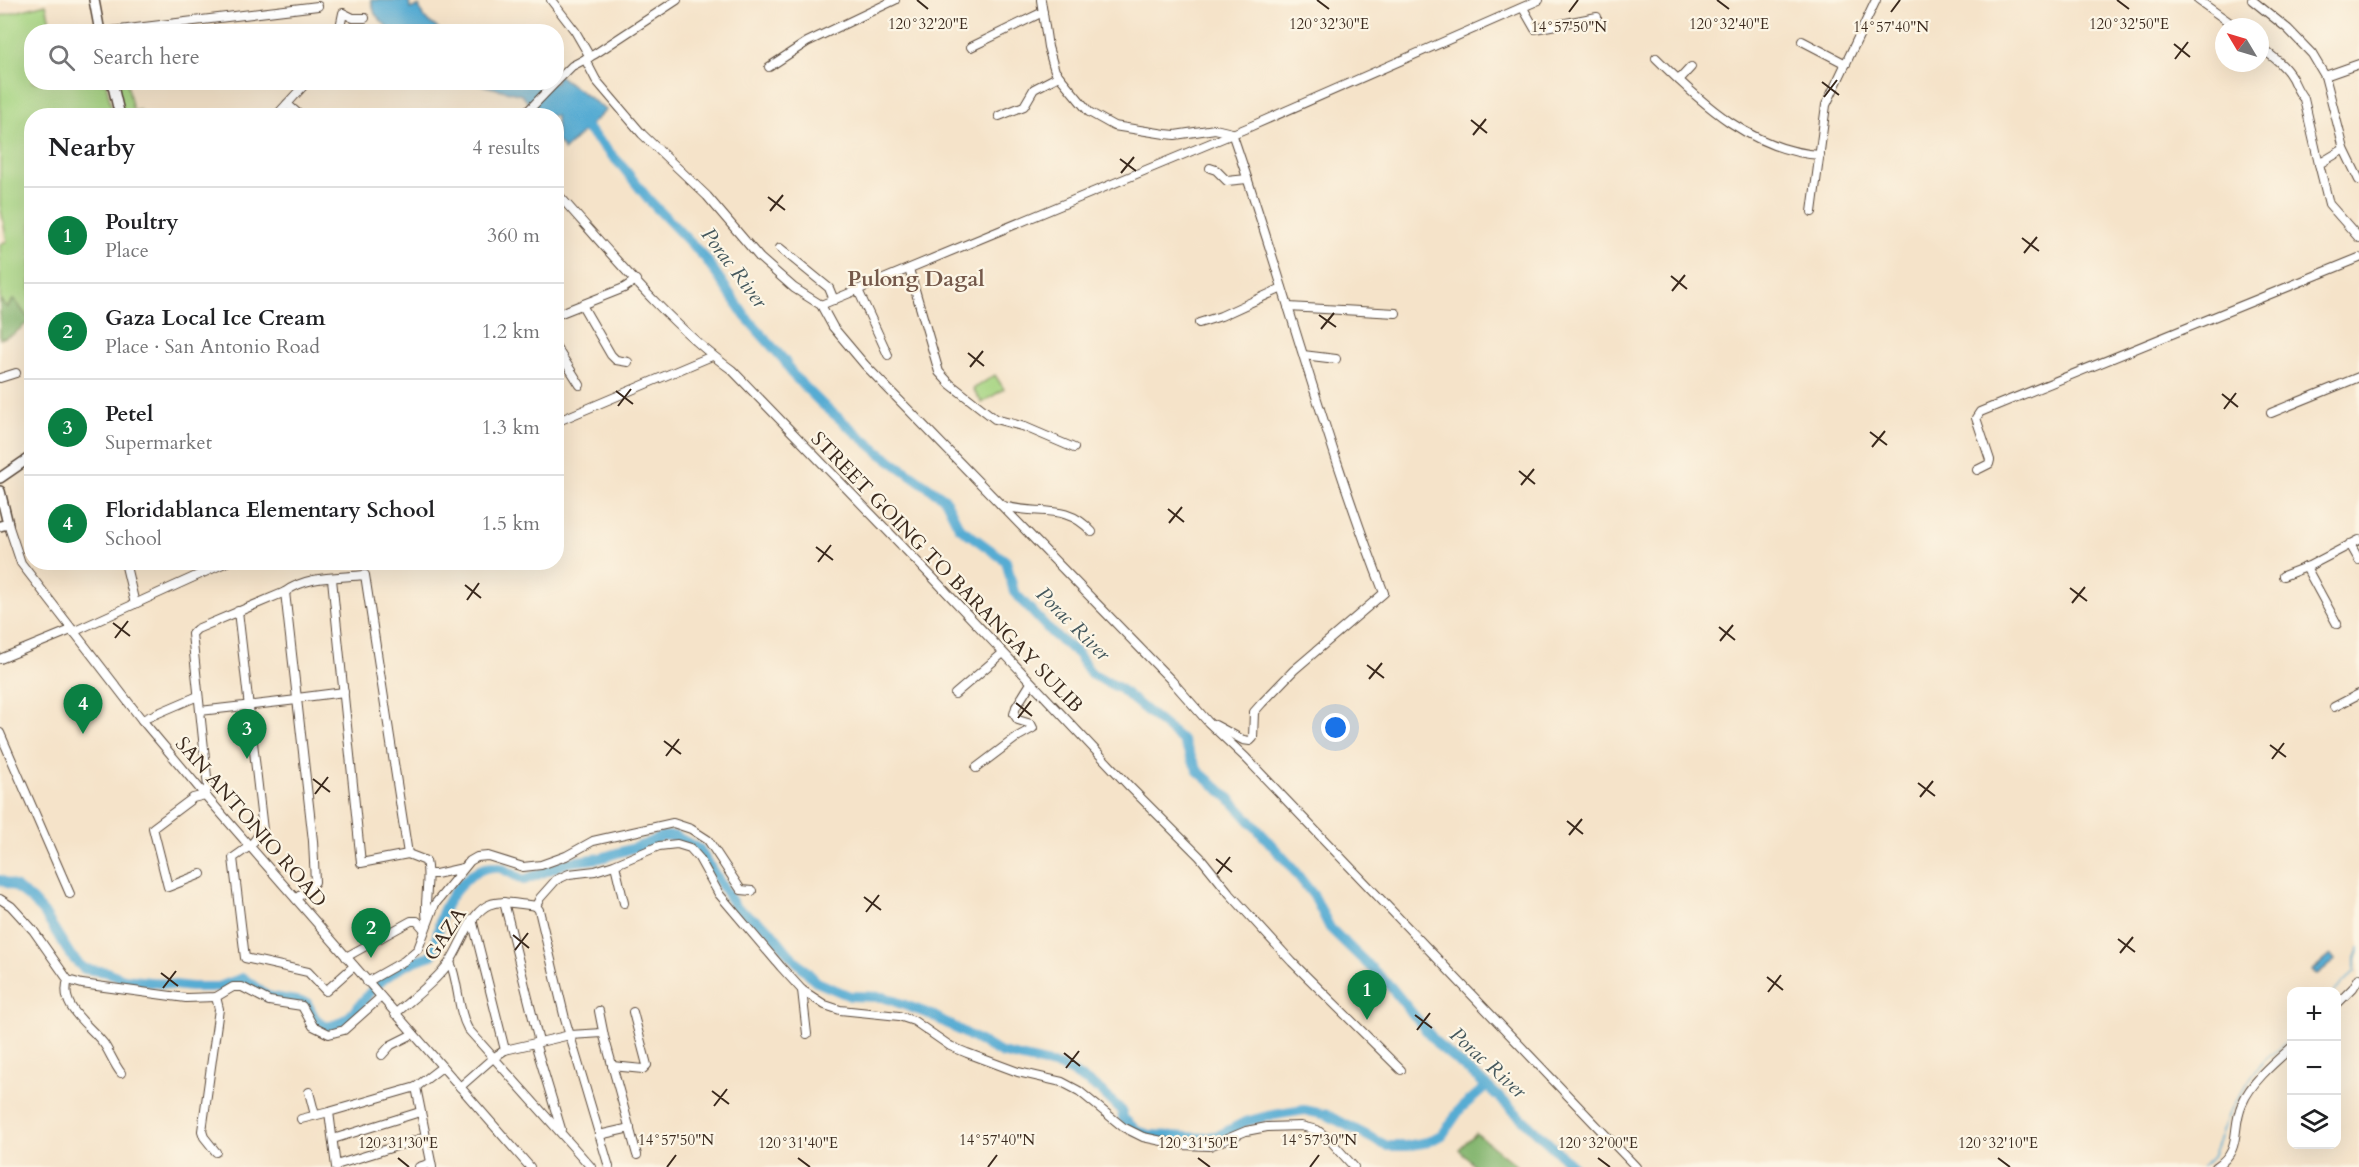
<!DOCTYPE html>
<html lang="en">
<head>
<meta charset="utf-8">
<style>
  :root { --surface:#fff; --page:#f6f6f6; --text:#202124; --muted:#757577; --line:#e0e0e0; --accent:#0b8043 }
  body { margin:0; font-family:Cardo,serif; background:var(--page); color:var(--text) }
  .controls { position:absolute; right:18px; bottom:18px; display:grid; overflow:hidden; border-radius:12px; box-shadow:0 6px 24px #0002 }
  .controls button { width:54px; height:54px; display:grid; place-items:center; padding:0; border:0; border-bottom:2px solid var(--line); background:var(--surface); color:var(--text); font:30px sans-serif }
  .compass { position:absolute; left:2215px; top:18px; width:54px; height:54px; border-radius:50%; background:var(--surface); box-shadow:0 6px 24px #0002; rotate:308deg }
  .you { position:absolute; left:1336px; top:728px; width:21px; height:21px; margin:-15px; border:4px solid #fff; border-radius:50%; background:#1a73e8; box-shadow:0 0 0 9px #1a73e833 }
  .badge { display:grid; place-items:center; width:39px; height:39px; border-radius:50%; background:var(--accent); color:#fff; font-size:20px; font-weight:700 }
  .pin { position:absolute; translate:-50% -50px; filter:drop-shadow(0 2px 3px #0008) }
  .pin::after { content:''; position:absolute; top:32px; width:21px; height:18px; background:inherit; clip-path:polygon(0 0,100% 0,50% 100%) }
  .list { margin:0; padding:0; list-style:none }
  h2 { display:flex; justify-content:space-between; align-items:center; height:78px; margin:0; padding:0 24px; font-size:26px }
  h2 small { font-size:20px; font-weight:400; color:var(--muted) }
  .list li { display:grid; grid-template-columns:39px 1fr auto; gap:18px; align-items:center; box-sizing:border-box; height:96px; padding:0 24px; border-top:2px solid var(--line) }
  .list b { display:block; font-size:22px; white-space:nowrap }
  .list p { margin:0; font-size:20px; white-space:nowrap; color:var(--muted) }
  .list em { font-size:20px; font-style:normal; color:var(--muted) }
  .icon { flex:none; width:33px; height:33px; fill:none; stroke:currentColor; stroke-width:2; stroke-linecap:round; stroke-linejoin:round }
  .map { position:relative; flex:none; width:2359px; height:1167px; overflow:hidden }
  .search { position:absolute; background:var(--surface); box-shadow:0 6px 24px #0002; left:24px; top:24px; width:540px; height:66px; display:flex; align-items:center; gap:15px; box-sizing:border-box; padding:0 21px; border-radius:24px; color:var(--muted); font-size:22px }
  .panel { position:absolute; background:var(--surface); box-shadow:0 6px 24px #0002; left:24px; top:108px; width:540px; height:462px; border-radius:24px }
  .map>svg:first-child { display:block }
  .green { fill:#a5d481; stroke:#707f50; stroke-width:1.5 }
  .forest { fill:#84b66f; stroke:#607046; stroke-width:1.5 }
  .water { fill:#57acd3; stroke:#496b78; stroke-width:1.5 }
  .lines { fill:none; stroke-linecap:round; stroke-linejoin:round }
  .stream { stroke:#57acd3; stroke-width:1.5 }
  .river { stroke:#57acd3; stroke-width:10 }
  .minor-casing { stroke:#574638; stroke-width:10 }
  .major-casing { stroke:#574638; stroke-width:12 }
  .minor { stroke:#fff; stroke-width:8 }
  .major { stroke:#fff; stroke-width:9 }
  .ticks { fill:none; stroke:#3b2a1e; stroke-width:2 }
  .labels { text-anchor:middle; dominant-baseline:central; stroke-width:4.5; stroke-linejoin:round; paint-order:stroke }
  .street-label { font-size:20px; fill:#3b2a1e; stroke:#fcf5e5 }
  .water-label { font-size:21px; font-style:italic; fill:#45585d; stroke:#fcf5e5 }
  .quarter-label { font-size:22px; font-weight:bold; fill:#74584a; stroke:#fcf5e5 }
  .ticks-label { font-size:15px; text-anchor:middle; fill:#3b2a1e; stroke:#fcf5e5; stroke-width:4.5; stroke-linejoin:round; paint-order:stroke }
</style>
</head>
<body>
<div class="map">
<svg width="2359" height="1167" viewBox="0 0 2359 1167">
  <rect width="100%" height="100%" fill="#fcf5e5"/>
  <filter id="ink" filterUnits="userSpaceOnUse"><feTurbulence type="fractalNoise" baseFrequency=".0167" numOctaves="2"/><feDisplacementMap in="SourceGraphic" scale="12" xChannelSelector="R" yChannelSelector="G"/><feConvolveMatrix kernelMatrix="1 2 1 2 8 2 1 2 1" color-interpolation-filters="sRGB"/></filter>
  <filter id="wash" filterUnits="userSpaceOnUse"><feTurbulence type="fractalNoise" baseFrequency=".008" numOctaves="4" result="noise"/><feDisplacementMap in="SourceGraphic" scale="24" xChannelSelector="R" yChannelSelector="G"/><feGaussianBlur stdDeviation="1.35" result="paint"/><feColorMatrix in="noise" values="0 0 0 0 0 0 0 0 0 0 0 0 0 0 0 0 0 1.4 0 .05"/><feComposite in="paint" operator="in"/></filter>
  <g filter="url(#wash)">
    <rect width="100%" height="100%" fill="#f5e3c9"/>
    <!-- green -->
    <g class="green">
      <polygon points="46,4 52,31 32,32 32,82 106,83 113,115 32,116 30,321 14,299 7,308 0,299 0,244 7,241 0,205 0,16"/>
      <polygon points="115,83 127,83 133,111 140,110 141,115 124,115"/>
      <polygon points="995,375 1004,389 982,403 973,389"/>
    </g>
    <!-- forest -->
    <g class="forest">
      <polygon points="0,299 7,308 14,299 30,321 12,335 0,339"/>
      <polygon points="1476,1133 1518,1167 1475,1167 1459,1149"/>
    </g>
    <!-- water -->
    <g class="water">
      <polygon points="371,0 409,0 410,9 419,6 424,18 441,31 391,31 375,14"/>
      <polygon points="557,74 606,110 564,150 557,140 556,116 538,115 522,95 473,83 556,82"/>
      <polygon points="2331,955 2335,960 2317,974 2312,971"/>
    </g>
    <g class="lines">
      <!-- stream -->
      <g class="stream">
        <polyline points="2333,992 2355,971 2355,958 2359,948"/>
        <polyline points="2202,1167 2212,1157 2229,1113 2252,1076 2264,1061 2292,1037"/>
      </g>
      <!-- river -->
      <g class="river">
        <polyline points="578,119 622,166 650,201 706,259 745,316 784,360 793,375 822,404 880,453 945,499 959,527 1006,561 1014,592 1053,634 1078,654 1091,674 1119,688 1183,741 1198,771 1229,798 1289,864 1314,896 1330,928 1390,986 1439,1046 1487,1086 1574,1167"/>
        <path d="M0 880 16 887 32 900 44 913 71 956 84 969 107 972 124 979 191 987H219L243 978 267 996 307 1003 315 1018 326 1027C352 1023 358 1004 375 987 390 972 412 961 432 955 437 942 438 927 442 914 449 895 473 865 495 867 506 868 514 876 524 880L569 862 601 858 646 844 662 836H675L699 849 736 908 769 929 789 954 817 982 850 996 883 997 932 1015 1001 1053 1063 1067 1099 1089 1122 1111 1123 1118 1137 1131 1150 1135 1205 1138 1220 1135 1245 1122 1268 1116 1304 1110 1327 1115 1387 1146H1406L1428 1142 1443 1134 1461 1108 1487 1086"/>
      </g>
    </g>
  </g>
  <g filter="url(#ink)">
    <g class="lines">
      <defs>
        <g id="minor">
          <polyline points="551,0 575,31 590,57"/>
          <path d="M1041 0 1048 47 1055 71 1089 112 1114 126 1165 134 1175 135 1215 129 1232 133C1285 286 1325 442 1384 593L1294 670 1262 703 1254 712 1253 738 1250 741 1243 740 1215 725"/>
          <polyline points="2198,0 2236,27"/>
          <polyline points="2252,0 2288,29 2312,54 2325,76 2344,149 2359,180"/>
          <polyline points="1523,8 1535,29 1597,17"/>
          <polyline points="103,32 318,6"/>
          <polyline points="339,32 343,13 353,18 365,18"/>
          <polyline points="1802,41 1846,64"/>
          <polyline points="971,47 1043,12"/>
          <path d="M2260 47C2272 56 2284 64 2292 78 2296 86 2298 92 2304 99L2319 164"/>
          <path d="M1656 58C1702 104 1753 151 1820 155"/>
          <polyline points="585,59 596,80 642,134 707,196 760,258 794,288 821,305 833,327 865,365 1171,680 1208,722 1246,758 1636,1167"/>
          <polyline points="769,67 807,42 895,0"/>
          <polyline points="2325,76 2359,64"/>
          <polyline points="1679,80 1691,67"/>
          <polyline points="556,82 572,66 595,54 677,0"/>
          <polyline points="287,104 301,116"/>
          <polyline points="276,116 307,82"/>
          <polyline points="523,116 556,82"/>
          <polyline points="999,116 1024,106 1034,89 1059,76"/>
          <polyline points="2344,149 2319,164 2329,204 2359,238"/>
          <polyline points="1210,168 1216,170 1227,181 1247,179"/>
          <path d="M556 192C609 251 668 324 732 370L934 579 1130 787 1200 857 1230 894 1292 962 1401 1070"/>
          <polyline points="1812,212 1826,105 1876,0"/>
          <polyline points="780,248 829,288 834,300"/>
          <polyline points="909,269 939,372 950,384 995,419 1025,427 1074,448"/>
          <polyline points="858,290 888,355"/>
          <polyline points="582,305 611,355 616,360 628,362"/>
          <polyline points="821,305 1247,128 1539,0"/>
          <polyline points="1288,307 1396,313"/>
          <polyline points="556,315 624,288 636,280"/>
          <polyline points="1199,323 1221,316 1282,288"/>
          <polyline points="556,347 580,385"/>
          <polyline points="1303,355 1336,359"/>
          <polyline points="0,378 16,373"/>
          <polyline points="2271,413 2359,377"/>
          <polyline points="556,422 712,356"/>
          <polyline points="1977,470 1989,464 1990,460 1976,418 1980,412 2359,258"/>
          <path d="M1001 505C1035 517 1065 501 1092 532"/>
          <polyline points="8,524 21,563 142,720 205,795 530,1167"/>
          <polyline points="2350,544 2359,560"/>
          <polyline points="125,562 135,604"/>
          <polyline points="2306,567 2337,624"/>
          <polyline points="2283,576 2309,566 2359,540"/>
          <polyline points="285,592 313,841 315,882 296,899"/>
          <polyline points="238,611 263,830 250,846 233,858 245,958 308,972 326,991 354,966"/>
          <polyline points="73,632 227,562"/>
          <polyline points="0,659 71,630"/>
          <polyline points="955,694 1003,653"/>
          <polyline points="297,698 344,692"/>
          <polyline points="2334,707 2359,694"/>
          <polyline points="200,711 297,700"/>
          <polyline points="142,720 198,696"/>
          <polyline points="0,733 70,894"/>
          <polyline points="976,768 1017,737 1033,728 1031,724 1018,720 1014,714 1016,707 1031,683"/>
          <path d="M408 854 426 861C431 881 423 901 427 921"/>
          <polyline points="615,865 624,903"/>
          <path d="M201 874 168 887 153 828 193 798 205 795 208 787 192 634 197 629 285 592C307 575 338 578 365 575L408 854 361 863 332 579"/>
          <polyline points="429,874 436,874 463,868"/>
          <polyline points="0,899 11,906 33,930 68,980 82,984 186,998 216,997 233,987 242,987 269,1001 302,1006 313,1026 329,1034 344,1030 381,997"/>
          <polyline points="504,902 539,1042"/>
          <polyline points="536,906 540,898 556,880 569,874 595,871 614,865 659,846 677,844 690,848 699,858 719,894 781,967 802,990 825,1005 840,1010 899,1016 914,1021 950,1046 967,1053 1018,1072 1062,1082 1079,1091 1123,1127 1143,1137 1181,1145 1210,1146 1246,1131 1267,1127 1301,1126 1317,1130 1329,1139 1354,1167"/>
          <polyline points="536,906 539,910 565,1019 609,1167"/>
          <polyline points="472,919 505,1050"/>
          <polyline points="346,957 411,921 417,921 424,929"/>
          <path d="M450 962C459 983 457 1009 468 1029L591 1167"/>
          <path d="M68 980C59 1008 89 1024 104 1044 110 1053 114 1064 121 1073"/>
          <polyline points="367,982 404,961 418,949 435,904 470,861 477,857 488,856 523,867 541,865 566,856 593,841 673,823 691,829 708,840 741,890 752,891"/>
          <polyline points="802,990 807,1034"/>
          <polyline points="216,997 219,1009 202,1131 204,1137 216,1152"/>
          <polyline points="2336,1005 2353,988 2359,978"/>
          <polyline points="599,1011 604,1036 637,1155"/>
          <path d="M395 1014C413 998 434 983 449 963 454 956 458 947 462 939 483 896 493 900 536 906"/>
          <polyline points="535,1043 561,1129"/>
          <polyline points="382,1055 391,1045 413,1034"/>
          <polyline points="612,1066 643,1069 647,1065 633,1012"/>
          <polyline points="416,1087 432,1167"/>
          <polyline points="460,1087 493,1058 505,1050 570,1035 603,1033"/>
          <polyline points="309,1092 315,1115"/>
          <polyline points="301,1119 329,1112"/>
          <polyline points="599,1135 630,1128"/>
          <polyline points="333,1139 420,1112"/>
          <polyline points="336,1165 426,1137"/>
          <polyline points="336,1167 329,1112 416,1087 442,1067"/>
          <polyline points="419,1167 431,1163"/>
          <path d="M2216 1167C2243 1149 2231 1129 2242 1104 2251 1082 2275 1062 2292 1047"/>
        </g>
        <g id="major">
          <polyline points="94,0 100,32"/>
          <polyline points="112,82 120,116"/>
          <polyline points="0,478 32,456"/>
          <polyline points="0,491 8,524 0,526"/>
        </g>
      </defs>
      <!-- minor casing -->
      <use href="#minor" class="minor-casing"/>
      <!-- major casing -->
      <use href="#major" class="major-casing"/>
      <!-- minor -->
      <use href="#minor" class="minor"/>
      <!-- major -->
      <use href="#major" class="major"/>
    </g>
  </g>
  <!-- ticks -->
  <path class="ticks" d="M917 0 928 9M1317 0 1329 9M1717 0 1729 9M2117 0 2129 9M1569 12 1578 0M1891 12 1900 0M2174 44 2190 57M2175 59 2188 42M1822 82 1839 95M1824 97 1837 80M1471 120 1487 133M1473 135 1486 119M1120 159 1136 171M1121 173 1134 157M768 197 785 210M770 211 783 195M2022 238 2039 251M2024 253 2037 237M1671 276 1687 289M1672 291 1685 275M1319 315 1336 327M1321 329 1334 313M968 353 984 366M970 367 983 351M616 391 633 404M2222 394 2238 407M618 406 631 389M2224 409 2236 393M1870 432 1887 445M1872 447 1885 431M1519 471 1535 484M1521 485 1534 469M1168 509 1184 522M1169 523 1182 507M816 547 833 560M818 562 831 545M465 585 481 598M2070 588 2087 601M467 600 479 583M2072 603 2085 587M113 623 130 636M1719 627 1735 640M115 638 128 621M1720 641 1733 625M1367 665 1384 678M1369 679 1382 663M1016 703 1032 716M1018 718 1031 701M664 741 681 754M2270 745 2286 757M666 756 679 739M2272 759 2284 743M313 779 330 792M1918 783 1935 796M315 794 328 777M1920 797 1933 781M1567 821 1583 834M1569 835 1582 819M1216 859 1232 872M1217 874 1230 857M864 897 881 910M866 912 879 895M513 935 529 948M2118 939 2135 952M515 950 528 933M2120 953 2133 937M161 973 178 986M1767 977 1783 990M163 988 176 971M1768 992 1781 975M1415 1015 1432 1028M1417 1030 1430 1013M1064 1053 1080 1066M1066 1068 1079 1051M712 1091 729 1104M714 1106 727 1089M398 1158 409 1167M798 1158 810 1167M1198 1158 1210 1167M1598 1158 1610 1167M1998 1158 2010 1167M667 1167 676 1155M988 1167 997 1155M1310 1167 1319 1155"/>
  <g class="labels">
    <!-- street labels -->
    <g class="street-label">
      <text transform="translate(947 572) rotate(46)">STREET GOING TO BARANGAY SULIB</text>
      <text transform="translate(251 822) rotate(49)">SAN ANTONIO ROAD</text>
      <text transform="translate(445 934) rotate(-57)">GAZA</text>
    </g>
    <!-- water labels -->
    <g class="water-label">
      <text transform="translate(734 268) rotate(53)">Porac River</text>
      <text transform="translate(1073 624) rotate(45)">Porac River</text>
      <text transform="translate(1488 1063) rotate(42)">Porac River</text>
    </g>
    <!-- quarter labels -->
    <g class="quarter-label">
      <text x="916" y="279">Pulong Dagal</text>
    </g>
  </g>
  <g class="ticks-label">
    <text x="928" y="29">120°32'20"E</text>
    <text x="1329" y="29">120°32'30"E</text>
    <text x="1729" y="29">120°32'40"E</text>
    <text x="2129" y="29">120°32'50"E</text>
    <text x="1569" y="32">14°57'50"N</text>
    <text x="1891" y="32">14°57'40"N</text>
    <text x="676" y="1145">14°57'50"N</text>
    <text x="997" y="1145">14°57'40"N</text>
    <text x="1319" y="1145">14°57'30"N</text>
    <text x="398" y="1148">120°31'30"E</text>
    <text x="798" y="1148">120°31'40"E</text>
    <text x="1198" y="1148">120°31'50"E</text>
    <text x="1598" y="1148">120°32'00"E</text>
    <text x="1998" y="1148">120°32'10"E</text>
  </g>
</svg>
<div class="controls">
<button>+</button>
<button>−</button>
<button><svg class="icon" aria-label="layers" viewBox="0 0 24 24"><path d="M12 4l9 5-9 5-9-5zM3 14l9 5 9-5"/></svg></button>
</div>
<svg class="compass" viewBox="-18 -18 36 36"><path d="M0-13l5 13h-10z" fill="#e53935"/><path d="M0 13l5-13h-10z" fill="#757577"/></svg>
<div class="you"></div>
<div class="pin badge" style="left:1367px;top:1020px">1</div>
<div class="pin badge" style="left:371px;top:958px">2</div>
<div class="pin badge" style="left:247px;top:759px">3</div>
<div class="pin badge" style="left:83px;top:734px">4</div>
<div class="search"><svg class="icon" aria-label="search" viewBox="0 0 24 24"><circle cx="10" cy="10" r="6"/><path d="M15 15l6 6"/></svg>Search here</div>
<section class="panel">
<h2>Nearby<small>4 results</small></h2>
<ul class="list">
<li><span class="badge">1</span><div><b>Poultry</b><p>Place</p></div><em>360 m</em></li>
<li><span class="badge">2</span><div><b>Gaza Local Ice Cream</b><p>Place · San Antonio Road</p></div><em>1.2 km</em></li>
<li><span class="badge">3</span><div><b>Petel</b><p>Supermarket</p></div><em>1.3 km</em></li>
<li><span class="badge">4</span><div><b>Floridablanca Elementary School</b><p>School</p></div><em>1.5 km</em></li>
</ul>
</section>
</div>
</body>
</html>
